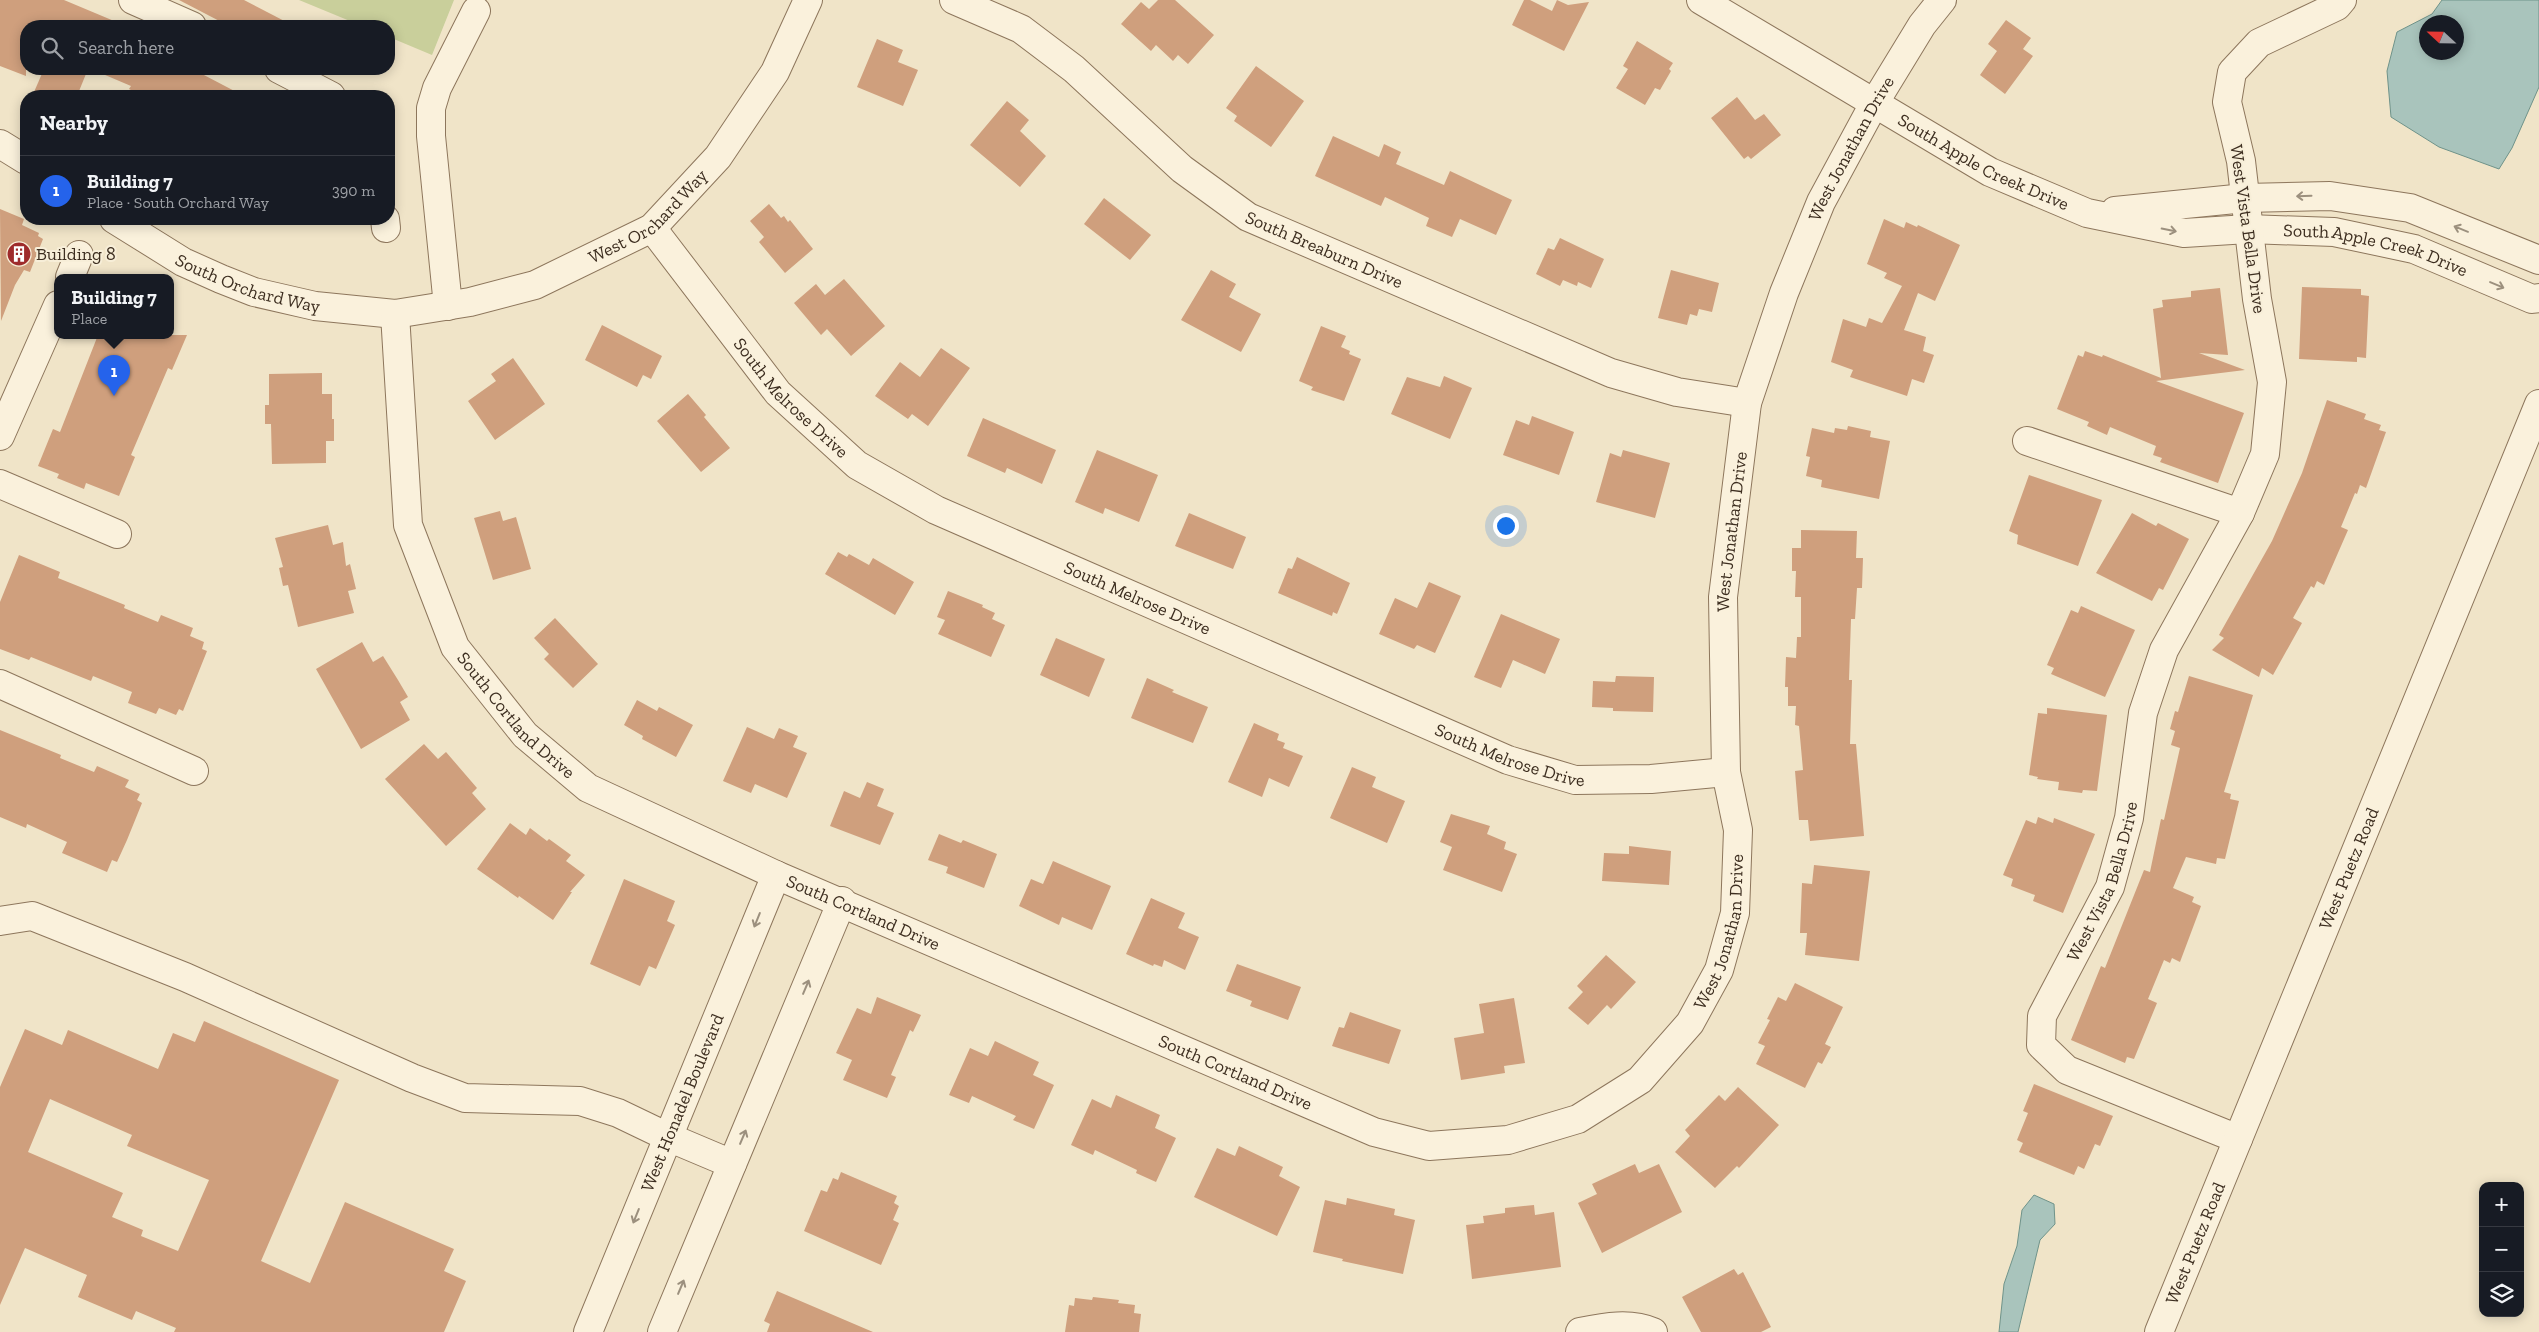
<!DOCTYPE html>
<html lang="en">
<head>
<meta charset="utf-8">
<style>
  :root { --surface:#171b24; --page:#20242c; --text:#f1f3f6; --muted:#9ea1a6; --line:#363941; --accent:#2563eb }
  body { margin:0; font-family:"Zilla Slab",serif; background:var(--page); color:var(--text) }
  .controls { position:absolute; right:15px; bottom:15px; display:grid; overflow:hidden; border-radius:10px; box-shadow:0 2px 12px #0003 }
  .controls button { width:45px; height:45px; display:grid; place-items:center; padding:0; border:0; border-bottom:1px solid var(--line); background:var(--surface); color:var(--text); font:25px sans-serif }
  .compass { position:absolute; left:2419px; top:15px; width:45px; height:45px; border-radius:50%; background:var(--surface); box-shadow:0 2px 12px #0003; rotate:292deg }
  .you { position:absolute; left:1505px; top:525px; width:18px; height:18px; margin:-12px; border:4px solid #fff; border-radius:50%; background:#1a73e8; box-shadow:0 0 0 8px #1a73e833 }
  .badge { display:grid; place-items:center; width:32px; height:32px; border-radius:50%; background:var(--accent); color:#fff; font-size:16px; font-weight:700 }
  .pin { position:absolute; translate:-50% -41px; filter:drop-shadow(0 1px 2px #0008) }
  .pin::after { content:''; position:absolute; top:26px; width:18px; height:15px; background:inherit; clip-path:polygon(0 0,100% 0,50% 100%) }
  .popup { position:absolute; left:54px; top:274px; width:120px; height:65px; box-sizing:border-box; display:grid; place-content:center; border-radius:10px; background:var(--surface); filter:drop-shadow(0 1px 4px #0005); font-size:16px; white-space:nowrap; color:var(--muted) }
  .popup b { font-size:19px; color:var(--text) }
  .popup::after { content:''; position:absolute; left:50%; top:100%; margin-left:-10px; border:10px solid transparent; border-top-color:var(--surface) }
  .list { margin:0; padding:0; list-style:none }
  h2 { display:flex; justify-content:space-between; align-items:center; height:65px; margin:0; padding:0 20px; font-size:21px }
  h2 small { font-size:16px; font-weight:400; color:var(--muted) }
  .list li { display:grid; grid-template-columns:32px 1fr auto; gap:15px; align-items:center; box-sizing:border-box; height:70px; padding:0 20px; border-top:1px solid var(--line) }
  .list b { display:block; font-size:19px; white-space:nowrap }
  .list p { margin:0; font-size:16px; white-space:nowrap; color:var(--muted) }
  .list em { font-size:16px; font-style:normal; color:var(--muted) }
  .icon { flex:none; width:28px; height:28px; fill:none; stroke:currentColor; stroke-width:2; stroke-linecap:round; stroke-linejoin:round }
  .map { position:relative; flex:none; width:2539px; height:1332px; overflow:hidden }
  .search { position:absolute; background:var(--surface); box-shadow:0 2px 12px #0003; left:20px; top:20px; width:375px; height:55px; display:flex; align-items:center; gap:12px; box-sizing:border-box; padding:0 18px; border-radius:20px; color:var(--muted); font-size:19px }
  .panel { position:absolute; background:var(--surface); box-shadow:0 2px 12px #0003; left:20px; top:90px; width:375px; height:135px; border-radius:20px }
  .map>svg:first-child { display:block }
  .green { fill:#c9cf9b }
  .water { fill:#a9c4bc; stroke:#6f938a; fill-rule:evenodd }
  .building { fill:#cf9f7d; fill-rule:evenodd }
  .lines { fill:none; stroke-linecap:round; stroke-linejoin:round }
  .minor-casing { stroke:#8d765c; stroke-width:30 }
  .minor { stroke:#faf1dc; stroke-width:28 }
  .oneway { stroke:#9c907e }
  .labels { text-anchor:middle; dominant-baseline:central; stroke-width:4; stroke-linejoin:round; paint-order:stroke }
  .street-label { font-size:18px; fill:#3d2e20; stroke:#f7eed8 }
  .poi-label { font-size:18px; fill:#3d2e20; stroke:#f7eed8; text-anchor:start }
</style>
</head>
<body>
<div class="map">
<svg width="2539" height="1332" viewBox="0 0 2539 1332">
  <rect width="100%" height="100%" fill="#f0e4c8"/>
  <!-- green -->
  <polygon class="green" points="299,0 454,0 432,55 389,37 389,26 362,26"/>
  <!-- water -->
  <g class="water">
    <path d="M2442 0H2539V87L2512 148 2499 169 2439 147 2391 117 2387 71 2397 32 2432 14ZM2426 22H2456V52H2426Z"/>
    <polygon points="2034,1195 2054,1204 2055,1224 2040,1240 2018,1332 1999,1332 2004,1284 2017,1246 2022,1210"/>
  </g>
  <!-- building -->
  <g class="building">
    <polygon points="0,0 64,0 126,26 26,26 26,76 0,66"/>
    <polygon points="179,0 244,0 294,26 229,26"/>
    <polygon points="1158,0 1175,0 1214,35 1188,64 1178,55 1173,61 1156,45 1151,51 1121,24 1141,2 1149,9"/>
    <polygon points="1524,0 1530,0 1552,11 1557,0 1568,5 1589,2 1564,51 1512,25"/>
    <polygon points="2006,20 2031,38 2023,49 2033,56 2005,94 1980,75 1997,51 1988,44"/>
    <polygon points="877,39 903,50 898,62 918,70 903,106 857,87"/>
    <polygon points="1637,41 1673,63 1669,69 1671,71 1660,90 1655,88 1645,105 1616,88 1628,69 1623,66"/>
    <polygon points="1256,66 1304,101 1271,147 1234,121 1237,116 1226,108"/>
    <polygon points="44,69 88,69 77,96 44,96 34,92"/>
    <polygon points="91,69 205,69 202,74 244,96 143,96 129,89 131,86"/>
    <polygon points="1737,97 1755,120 1764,114 1781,135 1751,159 1748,156 1744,159 1711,118"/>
    <polygon points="1007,101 1029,120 1020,131 1046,156 1020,187 970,145"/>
    <polygon points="1333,136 1379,157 1384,144 1401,152 1396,164 1444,185 1450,171 1512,200 1496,235 1460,219 1452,237 1426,226 1429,218 1385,197 1381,206 1315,176"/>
    <polygon points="1104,198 1151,235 1130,260 1084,224"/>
    <polygon points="769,204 781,218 784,216 788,222 790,220 813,249 785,273 759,242 764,237 750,221"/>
    <polygon points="0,209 24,219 22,225 39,233 38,236 43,239 30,272 24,270 15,285 1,321"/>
    <polygon points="1884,219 1904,228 1906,222 1917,227 1918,225 1960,245 1935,301 1918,293 1904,330 1926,337 1923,351 1934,355 1924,383 1912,379 1907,396 1850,377 1853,370 1831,362 1843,319 1866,327 1869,318 1882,323 1902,286 1884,278 1887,273 1867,264"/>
    <polygon points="1560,238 1604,259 1591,288 1578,282 1577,286 1563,280 1560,286 1536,274 1548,248 1554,250"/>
    <polygon points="1211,270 1236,284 1229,297 1261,314 1241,352 1181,320"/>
    <polygon points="1671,270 1719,283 1712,312 1699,309 1697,316 1690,314 1687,325 1658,318"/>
    <polygon points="844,279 885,326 851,356 827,329 821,335 794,303 816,284 825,295"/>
    <polygon points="2302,287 2361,289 2361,295 2369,296 2366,358 2357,357 2357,362 2299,359"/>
    <polygon points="2220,288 2228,355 2199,353 2245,370 2156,381 2244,413 2218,483 2160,462 2162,458 2153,455 2156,446 2110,427 2107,435 2087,426 2089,422 2057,409 2078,355 2083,357 2085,351 2102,357 2103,355 2161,378 2153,309 2163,307 2162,300 2191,297 2191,291"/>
    <polygon points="602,325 662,356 651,379 643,375 637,387 585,360"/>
    <polygon points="1321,326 1346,336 1341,347 1350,351 1349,354 1361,359 1344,401 1311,390 1313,387 1299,381"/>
    <polygon points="98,335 187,335 172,370 168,368 131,455 135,457 119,496 86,483 84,489 57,478 59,474 38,466 53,429 60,432"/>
    <polygon points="941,348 970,368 928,426 912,414 908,419 875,396 900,362 920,377"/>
    <polygon points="513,358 545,404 495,440 468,401 496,381 491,374"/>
    <polygon points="322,373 322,394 332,394 332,419 334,419 334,441 326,441 326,463 272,464 271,424 265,424 265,405 269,405 269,374"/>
    <polygon points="1444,376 1472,388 1450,439 1391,414 1407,377 1440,387"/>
    <polygon points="688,394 706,415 704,417 730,448 701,472 657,421"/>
    <polygon points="2327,400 2366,414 2364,419 2381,425 2379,430 2386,432 2366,488 2360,485 2357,494 2355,493 2341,527 2348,530 2324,585 2317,581 2314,588 2311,586 2293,618 2302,623 2273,675 2262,668 2259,677 2212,650 2224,638 2219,635 2272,541 2302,473"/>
    <polygon points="1532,416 1574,432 1559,475 1503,455 1516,420 1529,425"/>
    <polygon points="983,418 1056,450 1042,484 1007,468 1005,473 967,456"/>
    <polygon points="1848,426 1871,431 1870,437 1890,441 1879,499 1821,487 1822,480 1806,476 1810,457 1806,456 1812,428 1834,433 1835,428 1847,430"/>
    <polygon points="1097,450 1158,475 1139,522 1105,508 1103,514 1075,502"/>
    <polygon points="1623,450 1670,463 1655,518 1596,502 1610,453 1621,457"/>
    <polygon points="2029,475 2102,500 2078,566 2017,544 2018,535 2009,531"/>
    <polygon points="500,511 503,521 516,517 531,569 493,580 474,518"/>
    <polygon points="1189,513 1246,537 1233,569 1175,546"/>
    <polygon points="2132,513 2156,526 2158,523 2189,539 2163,590 2159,588 2152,601 2096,573"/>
    <polygon points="328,525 333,545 343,542 346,566 350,564 356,589 348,591 354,613 298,627 288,585 283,586 279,568 283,567 275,538"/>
    <polygon points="1801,530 1857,531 1856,558 1863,558 1862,588 1857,588 1855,619 1851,619 1849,680 1852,680 1850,744 1856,744 1864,836 1810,841 1808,820 1799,820 1795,771 1803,770 1799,726 1795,725 1796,706 1788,706 1788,687 1785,687 1786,657 1796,658 1797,637 1801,637 1801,597 1795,597 1796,571 1792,571 1792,548 1801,548"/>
    <polygon points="838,552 847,557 849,554 869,565 873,558 914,582 895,615 825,574"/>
    <polygon points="19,555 60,572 58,578 125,605 124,608 158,622 161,615 193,628 190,636 204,642 202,649 207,651 183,711 179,709 176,715 159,708 156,714 128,703 132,692 93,676 91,681 31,657 29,660 0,649 0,602"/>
    <polygon points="1297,557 1350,583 1337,614 1333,612 1332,616 1278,593 1288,568 1292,569"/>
    <polygon points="1429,582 1461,596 1435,653 1417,645 1414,649 1379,634 1395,598 1417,608"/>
    <polygon points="948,591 983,605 982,607 995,613 992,619 1005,625 991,657 938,634 945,620 937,617"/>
    <polygon points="2081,606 2135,630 2105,697 2051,674 2054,668 2047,665 2071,610 2078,613"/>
    <polygon points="1501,614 1560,639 1545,674 1513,660 1501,688 1474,677"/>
    <polygon points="555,618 598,664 573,688 544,659 549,654 534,638"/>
    <polygon points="1056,638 1105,659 1089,697 1040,675"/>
    <polygon points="362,642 373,662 383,656 398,680 408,697 400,702 410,720 361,749 316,669"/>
    <polygon points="1616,676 1654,677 1653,712 1613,711 1613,708 1592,707 1593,681 1615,682"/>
    <polygon points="2189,676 2253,695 2224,792 2231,794 2230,799 2239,801 2225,859 2217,858 2216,864 2186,857 2173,888 2194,897 2192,902 2201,906 2180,962 2172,958 2170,963 2164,960 2148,999 2157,1003 2134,1059 2127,1057 2125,1063 2071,1040 2101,966 2105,968 2144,870 2150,872 2161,819 2164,820 2180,748 2171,745 2175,731 2170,729 2175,711 2178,712"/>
    <polygon points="1147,678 1174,690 1172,692 1208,707 1193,743 1131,718"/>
    <polygon points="637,700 657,711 659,707 693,725 676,757 642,739 643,736 624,725"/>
    <polygon points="2047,708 2107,715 2097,791 2083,790 2082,793 2058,790 2059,782 2037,779 2038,777 2029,775 2038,713 2047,714"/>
    <polygon points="1254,723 1279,734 1277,740 1285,743 1283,748 1303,756 1289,787 1269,778 1262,797 1228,782"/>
    <polygon points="747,727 774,739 779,728 798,736 793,747 807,753 787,798 755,784 751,793 723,781"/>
    <polygon points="0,730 61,755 60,758 94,772 97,766 129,780 125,787 140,794 137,800 142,803 127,840 117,862 112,860 107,872 62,853 67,842 27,824 26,828 0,817"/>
    <polygon points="424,744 438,759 446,752 477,788 472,793 486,809 446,846 385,779"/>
    <polygon points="1352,767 1376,777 1372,787 1405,801 1387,843 1330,818"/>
    <polygon points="867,782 884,789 877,806 894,813 880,845 830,826 844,791 860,798"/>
    <polygon points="1451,814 1490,826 1487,834 1506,842 1504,849 1517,854 1502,892 1443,870 1452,847 1440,842"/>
    <polygon points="2038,817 2053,823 2054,818 2095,834 2063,913 2033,901 2035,895 2011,886 2013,879 2003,875 2026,820 2036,824"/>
    <polygon points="510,823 526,835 530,828 547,841 549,839 571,855 566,861 585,875 570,892 572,892 553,920 519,896 518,898 477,869"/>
    <polygon points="939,834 961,843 963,840 997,854 984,888 946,873 948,867 928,860"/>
    <polygon points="1629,846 1671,851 1669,885 1602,881 1604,853 1629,854"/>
    <polygon points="1053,861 1111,886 1092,930 1062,917 1059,925 1019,906 1031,879 1043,884"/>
    <polygon points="1814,865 1870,871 1859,961 1805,955 1807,933 1800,933 1802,883 1812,884"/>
    <polygon points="624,879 675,901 667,921 675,925 656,969 649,966 640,986 590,964"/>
    <polygon points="1151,898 1185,913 1178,928 1199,937 1185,970 1164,960 1162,967 1154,964 1153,966 1126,954"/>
    <polygon points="1606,955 1636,982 1611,1009 1607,1005 1588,1025 1568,1008 1583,992 1577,986"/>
    <polygon points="1237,964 1301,987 1288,1020 1250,1006 1252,1001 1226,991"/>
    <polygon points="1795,983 1843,1007 1825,1044 1831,1047 1822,1064 1818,1062 1805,1088 1756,1064 1765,1046 1758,1043 1770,1020 1767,1019 1778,997 1786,1001"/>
    <polygon points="877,997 921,1015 913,1032 910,1030 891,1075 896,1077 887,1098 843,1080 852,1060 836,1053 857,1008 871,1014"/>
    <polygon points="1514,998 1525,1063 1504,1066 1505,1073 1461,1080 1454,1038 1484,1033 1479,1004"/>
    <polygon points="1350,1012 1401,1030 1389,1064 1332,1046 1339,1027 1344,1028"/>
    <path d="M204 1021 339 1080 261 1261 310 1283 345 1202 454 1249 444 1271 466 1281 444 1332H174L176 1328 136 1311 132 1320 78 1297 87 1275 25 1248 0 1305V1087L25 1029 62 1045 68 1030 158 1069 173 1033 195 1042ZM50 1099 132 1135 127 1146 209 1180 178 1251 141 1236 143 1230 112 1217 123 1193 28 1152Z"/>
    <polygon points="995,1041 1039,1062 1033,1075 1054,1085 1034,1129 1013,1120 1016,1116 972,1096 969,1103 949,1095 970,1048 988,1056"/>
    <polygon points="2034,1084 2113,1116 2100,1146 2095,1144 2084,1169 2078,1166 2074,1175 2019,1152 2023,1143 2017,1140 2028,1113 2023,1111"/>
    <polygon points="1738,1087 1779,1125 1739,1168 1737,1166 1715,1188 1675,1152 1690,1136 1685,1130 1719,1095 1725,1101"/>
    <polygon points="1116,1095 1160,1115 1155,1128 1176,1138 1156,1182 1136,1173 1137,1170 1095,1150 1093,1155 1071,1145 1092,1099 1111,1108"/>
    <polygon points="1239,1146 1283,1167 1279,1176 1300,1187 1277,1236 1194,1197 1217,1148 1235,1156"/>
    <polygon points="1635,1164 1639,1173 1659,1164 1682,1212 1602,1253 1578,1203 1597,1194 1592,1184"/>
    <polygon points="841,1172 897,1196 894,1203 899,1206 893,1220 899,1223 881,1265 804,1231 821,1190 827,1192 833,1178 838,1180"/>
    <polygon points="1347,1198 1395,1209 1394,1215 1415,1220 1403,1274 1342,1261 1343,1259 1313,1252 1325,1200 1346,1205"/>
    <polygon points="1534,1205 1535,1215 1554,1212 1561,1267 1472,1279 1466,1225 1484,1223 1483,1216 1505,1213 1505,1208"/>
    <polygon points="1734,1269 1738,1275 1743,1272 1771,1327 1761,1332 1701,1332 1682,1297"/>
    <polygon points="777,1291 873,1332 767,1332 770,1324 764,1321"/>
    <polygon points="1093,1297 1119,1300 1118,1303 1135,1305 1134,1313 1141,1314 1139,1332 1065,1332 1069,1305 1074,1306 1075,1298 1092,1300"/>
  </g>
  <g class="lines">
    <defs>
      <g id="minor">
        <polyline points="133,0 192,26"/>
        <path id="s1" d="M954 0 1021 29 1074 69 1182 169 1248 217 1611 373 1677 392 1747 403"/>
        <path id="s2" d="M1701 0 1990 172 2087 213 2184 233 2248 229 2334 232 2414 249 2532 299 2539 298"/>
        <polyline points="279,69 331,96"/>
        <polyline points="0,144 26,160"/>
        <polyline points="2115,211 2245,198 2330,196 2410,208 2539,260"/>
        <path id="s3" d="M114 219 183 262 221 279 254 292 315 306 395 314 470 302 535 285 652 228 718 157 775 72 808 0"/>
        <polyline points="385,219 386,228"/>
        <path id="s4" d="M652 228 778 393 857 465 936 510 1508 760 1575 780 1651 779 1726 772"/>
        <polyline points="70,277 79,255"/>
        <polyline points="448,306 431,136 431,108 437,88 476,11"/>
        <path id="s5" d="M395 314 408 525 455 647 525 735 588 788 776 875 1374 1132 1429 1146 1508 1140 1578 1119 1640 1080 1690 1023 1719 970 1735 913 1738 830 1726 772 1723 597 1747 403 1784 293 1821 202 1875 102 1922 25 1942 0"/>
        <polyline points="0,436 58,305"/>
        <polyline points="2027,441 2240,513"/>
        <polyline points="0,484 117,534"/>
        <polyline points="0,684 194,771"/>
        <polyline points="0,921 32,916 185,977 412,1078 465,1098 580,1101 618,1113 668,1137 732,1164"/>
        <path id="s6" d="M2238 1139 2067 1070 2041 1045 2042 1016 2110 887 2129 818 2143 713 2164 650 2240 513 2265 454 2272 382 2257 299 2241 161 2227 102 2232 72 2259 43 2337 6 2342 0"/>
        <path id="s7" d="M588 1332 776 875"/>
        <polyline points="662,1332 842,901"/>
        <path d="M1580 1332C1605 1327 1630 1322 1653 1332"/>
        <path id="s8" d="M2159 1332 2539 404"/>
      </g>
    </defs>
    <!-- minor casing -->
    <use href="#minor" class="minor-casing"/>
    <!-- minor -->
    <use href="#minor" class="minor"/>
  </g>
  <!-- one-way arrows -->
  <defs><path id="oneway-shaft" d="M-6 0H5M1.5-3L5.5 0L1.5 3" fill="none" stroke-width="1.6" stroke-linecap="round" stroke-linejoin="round" transform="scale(1.25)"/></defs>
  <g class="oneway">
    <use href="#oneway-shaft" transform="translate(2304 196) rotate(178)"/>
    <use href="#oneway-shaft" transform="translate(2461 229) rotate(-158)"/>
    <use href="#oneway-shaft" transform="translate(2169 230) rotate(11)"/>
    <use href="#oneway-shaft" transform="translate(2497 285) rotate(23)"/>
    <use href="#oneway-shaft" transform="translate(757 920) rotate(112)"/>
    <use href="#oneway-shaft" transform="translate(806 987) rotate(-67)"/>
    <use href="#oneway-shaft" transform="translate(743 1137) rotate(-67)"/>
    <use href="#oneway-shaft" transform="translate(636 1216) rotate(112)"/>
    <use href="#oneway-shaft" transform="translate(681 1287) rotate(-67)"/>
  </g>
  <!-- icons -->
  <defs>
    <symbol id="building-disc" viewBox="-11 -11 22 22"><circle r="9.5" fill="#9e2a2b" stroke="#f7eed8"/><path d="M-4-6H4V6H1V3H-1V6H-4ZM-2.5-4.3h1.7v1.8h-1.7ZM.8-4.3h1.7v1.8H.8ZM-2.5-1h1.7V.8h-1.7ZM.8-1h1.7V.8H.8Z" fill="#fff"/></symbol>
  </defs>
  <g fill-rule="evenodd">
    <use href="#building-disc" x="5" y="240" width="28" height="28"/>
  </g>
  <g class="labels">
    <!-- street labels -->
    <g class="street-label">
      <text stroke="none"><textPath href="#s5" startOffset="2661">West Jonathan Drive</textPath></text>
      <text stroke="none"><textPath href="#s2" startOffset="326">South Apple Creek Drive</textPath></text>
      <text stroke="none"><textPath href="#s3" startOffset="578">West Orchard Way</textPath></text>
      <text transform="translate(2248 229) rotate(82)">West Vista Bella Drive</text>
      <text stroke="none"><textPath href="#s1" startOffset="451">South Breaburn Drive</textPath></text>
      <text stroke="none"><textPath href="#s2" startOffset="735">South Apple Creek Drive</textPath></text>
      <text stroke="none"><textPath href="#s3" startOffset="150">South Orchard Way</textPath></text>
      <text stroke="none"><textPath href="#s4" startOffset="220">South Melrose Drive</textPath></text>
      <text stroke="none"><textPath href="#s5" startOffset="2256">West Jonathan Drive</textPath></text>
      <text stroke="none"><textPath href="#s4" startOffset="625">South Melrose Drive</textPath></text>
      <text stroke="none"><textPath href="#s5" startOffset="434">South Cortland Drive</textPath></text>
      <text stroke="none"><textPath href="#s4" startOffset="1030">South Melrose Drive</textPath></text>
      <text stroke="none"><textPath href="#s8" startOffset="501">West Puetz Road</textPath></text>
      <text stroke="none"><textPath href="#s6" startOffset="398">West Vista Bella Drive</textPath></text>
      <text stroke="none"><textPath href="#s5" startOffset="839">South Cortland Drive</textPath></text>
      <text stroke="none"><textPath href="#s5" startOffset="1851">West Jonathan Drive</textPath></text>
      <text stroke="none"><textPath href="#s5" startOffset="1244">South Cortland Drive</textPath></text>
      <text stroke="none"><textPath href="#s7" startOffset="248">West Honadel Boulevard</textPath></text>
      <text stroke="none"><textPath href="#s8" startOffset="96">West Puetz Road</textPath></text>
    </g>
    <!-- poi labels -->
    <g class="poi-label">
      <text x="36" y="254">Building 8</text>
    </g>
  </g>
</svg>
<div class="controls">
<button>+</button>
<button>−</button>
<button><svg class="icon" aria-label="layers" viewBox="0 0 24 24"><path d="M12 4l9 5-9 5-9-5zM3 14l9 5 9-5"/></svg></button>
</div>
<svg class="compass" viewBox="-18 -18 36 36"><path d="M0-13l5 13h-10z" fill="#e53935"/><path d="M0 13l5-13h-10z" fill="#9ea1a6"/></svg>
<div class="you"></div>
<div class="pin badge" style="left:114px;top:396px">1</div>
<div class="popup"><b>Building 7</b>Place</div>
<div class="search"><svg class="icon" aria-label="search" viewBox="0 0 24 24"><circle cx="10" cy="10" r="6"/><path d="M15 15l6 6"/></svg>Search here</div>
<section class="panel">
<h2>Nearby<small></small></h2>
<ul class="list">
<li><span class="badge">1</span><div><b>Building 7</b><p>Place · South Orchard Way</p></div><em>390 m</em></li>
</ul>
</section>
</div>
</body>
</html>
